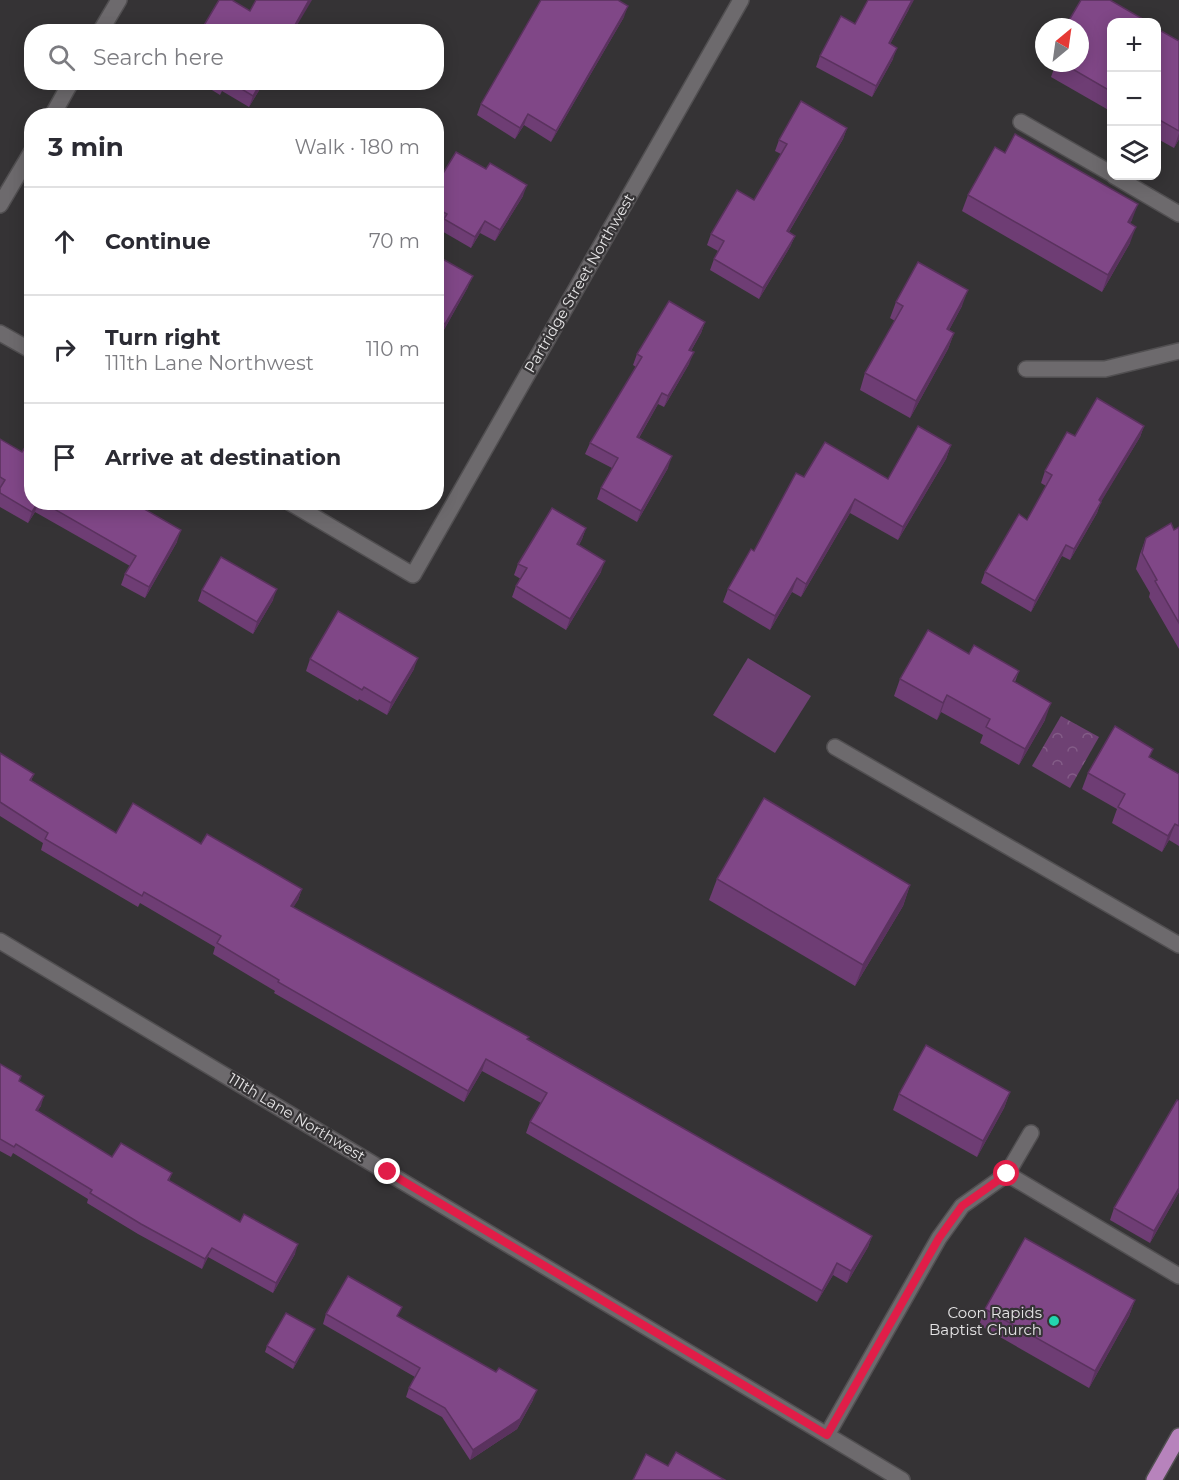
<!DOCTYPE html>
<html lang="en">
<head>
<meta charset="utf-8">
<style>
  :root { --surface:#fff; --page:#f2f2f3; --text:#2b2b33; --muted:#7c7c81; --line:#e1e1e2 }
  body { margin:0; font-family:Montserrat,sans-serif; background:var(--page); color:var(--text) }
  .controls { position:absolute; right:18px; top:18px; display:grid; overflow:hidden; border-radius:12px; box-shadow:0 3px 15px #0003 }
  .controls button { width:54px; height:54px; display:grid; place-items:center; padding:0; border:0; border-bottom:2px solid var(--line); background:var(--surface); color:var(--text); font:30px sans-serif }
  .compass { position:absolute; left:1035px; top:18px; width:54px; height:54px; border-radius:50%; background:var(--surface); box-shadow:0 3px 15px #0003; rotate:29deg }
  .stop { position:absolute; width:18px; height:18px; margin:-14px; border:4px solid #e11d48; border-radius:50%; background:#fff }
  .stop.end { background:#e11d48; border-color:#fff; box-shadow:0 2px 6px #0008 }
  .list { margin:0; padding:0; list-style:none }
  h2 { display:flex; justify-content:space-between; align-items:center; height:78px; margin:0; padding:0 24px; font-size:26px }
  h2 small { font-size:20px; font-weight:400; color:var(--muted) }
  .list li { display:grid; grid-template-columns:39px 1fr auto; gap:18px; align-items:center; box-sizing:border-box; height:108px; padding:0 24px; border-top:2px solid var(--line) }
  .list b { display:block; font-size:22px; white-space:nowrap }
  .list p { margin:0; font-size:20px; white-space:nowrap; color:var(--muted) }
  .list em { font-size:20px; font-style:normal; color:var(--muted) }
  .icon { flex:none; width:33px; height:33px; fill:none; stroke:currentColor; stroke-width:2; stroke-linecap:round; stroke-linejoin:round }
  .map { position:relative; flex:none; width:1179px; height:1480px; overflow:hidden }
  .search { position:absolute; background:var(--surface); box-shadow:0 3px 15px #0003; left:24px; top:24px; width:420px; height:66px; display:flex; align-items:center; gap:15px; box-sizing:border-box; padding:0 21px; border-radius:24px; color:var(--muted); font-size:22px }
  .panel { position:absolute; background:var(--surface); box-shadow:0 3px 15px #0003; left:24px; top:108px; width:420px; height:402px; border-radius:24px }
  .map>svg:first-child { display:block }
  .forest { fill:url(#forest-crowns) }
  .pitch { fill:#6e4173 }
  .lines { fill:none; stroke-linecap:round; stroke-linejoin:round }
  .minor-casing { stroke:#514f51; stroke-width:18 }
  .major-casing { stroke:#514f51; stroke-width:18 }
  .minor { stroke:#6d6a6d; stroke-width:15 }
  .major { stroke:#b783bc; stroke-width:15 }
  .wall { fill:#6e3d74 }
  .shaded-wall { fill:#5a325e }
  .building { fill:#804787; stroke:#5a325e; stroke-width:1.5 }
  .route { stroke:#e11d48; stroke-width:8 }
  .poi-dot { fill:#22d5af; stroke:#353335; stroke-width:2 }
  .labels { text-anchor:middle; dominant-baseline:central; stroke-width:4.5; stroke-linejoin:round; paint-order:stroke }
  .street-label { font-size:15px; fill:#e5e4e5; stroke:#353335 }
  .poi-label { font-size:15px; fill:#e5e4e5; stroke:#353335; text-anchor:end }
</style>
</head>
<body>
<div class="map">
<svg width="1179" height="1480" viewBox="0 0 1179 1480">
  <defs>
    <pattern id="forest-crowns" width="20" height="18" patternUnits="userSpaceOnUse" patternTransform="scale(1.5)"><rect width="20" height="18" fill="#6e4173"/><path d="M2 6a3 3 0 1 1 6 0M12 15a3 3 0 1 1 6 0" fill="none" stroke="#835c87"/></pattern>
  </defs>
  <rect width="100%" height="100%" fill="#353335"/>
  <!-- forest -->
  <polygon class="forest" points="1061,716 1099,737 1070,788 1032,766"/>
  <!-- pitch -->
  <polygon class="pitch" points="748,658 811,696 775,753 713,715"/>
  <g class="lines">
    <defs>
      <g id="minor">
        <polyline points="100,32 119,0"/>
        <polyline points="52,116 71,82"/>
        <polyline points="1021,122 1112,174"/>
        <polyline points="1114,176 1179,214"/>
        <polyline points="0,205 32,151"/>
        <polyline points="0,333 32,351"/>
        <polyline points="1026,369 1105,369 1179,351"/>
        <polyline points="289,502 413,575 741,0"/>
        <polyline points="835,747 1179,945"/>
        <polyline points="0,941 902,1480"/>
        <polyline points="1007,1174 1179,1276"/>
        <polyline points="827,1435 939,1238 962,1206 1007,1174 1031,1133"/>
      </g>
      <polyline id="major" points="1154,1480 1179,1436"/>
    </defs>
    <!-- minor casing -->
    <use href="#minor" class="minor-casing"/>
    <!-- major casing -->
    <use href="#major" class="major-casing"/>
    <!-- minor -->
    <use href="#minor" class="minor"/>
    <!-- major -->
    <use href="#major" class="major"/>
  </g>
  <!-- wall -->
  <g class="wall">
    <polygon points="909,9 890,44 893,59 872,97 816,67 820,56 855,24"/>
    <polygon points="624,17 551,142 524,125 515,139 477,115 481,104"/>
    <polygon points="1112,22 1112,112 1051,77 1056,63 1080,63"/>
    <polygon points="1156,28 1179,41 1179,139 1174,148 1156,138"/>
    <polygon points="199,82 264,82 249,107 222,91 220,95"/>
    <polygon points="847,128 843,139 789,232 795,236 790,247 759,299 710,270 714,259 718,251 707,245 711,234 754,200 781,154 775,151 779,140"/>
    <polygon points="436,185 523,196 495,241 480,233 471,248 440,230 442,225 436,222"/>
    <polygon points="968,195 1132,220 1130,223 1130,243 1102,292 962,211"/>
    <polygon points="436,262 468,287 441,335 436,333"/>
    <polygon points="896,302 962,306 949,330 954,333 948,349 910,418 860,390 865,373 895,321 890,318"/>
    <polygon points="705,322 701,333 691,351 689,364 664,407 658,404 639,438 668,468 637,522 597,499 601,488 612,468 585,454 590,443 636,367 633,365 637,354"/>
    <polygon points="1144,426 1140,437 1101,501 1097,513 1070,560 1062,556 1031,612 981,583 985,572 1027,520 1046,486 1041,483 1045,471 1075,436"/>
    <polygon points="0,439 32,502 132,502 177,542 145,598 121,585 125,574 130,566 35,512 28,523 0,507"/>
    <polygon points="951,445 946,459 898,540 850,513 801,597 792,592 770,630 723,602 728,589 804,477 888,479"/>
    <polygon points="1179,527 1179,649 1149,597 1150,593 1136,569 1140,554 1146,538 1174,530"/>
    <polygon points="586,528 582,539 579,545 601,572 566,630 512,597 516,586 521,579 514,575 518,564"/>
    <polygon points="202,590 273,600 253,634 198,601"/>
    <polygon points="969,654 1019,671 1015,682 1045,720 1019,765 980,743 983,735 941,712 937,720 894,696 900,679"/>
    <polygon points="310,659 414,669 387,715 359,699 358,701 306,671"/>
    <polygon points="0,753 34,774 31,781 116,833 201,844 302,889 298,900 293,907 528,1039 872,1236 868,1247 847,1283 833,1275 817,1302 526,1133 530,1122 541,1103 482,1071 464,1102 274,993 275,991 213,954 215,947 140,903 138,907 41,850 43,843 0,816"/>
    <polygon points="1150,757 1179,774 1179,846 1169,840 1162,852 1112,823 1117,809 1082,789 1088,773"/>
    <polygon points="717,879 910,885 903,906 855,986 709,900"/>
    <polygon points="0,1064 21,1076 19,1082 41,1106 37,1111 112,1157 172,1173 169,1181 295,1254 273,1293 208,1257 202,1269 138,1234 87,1203 88,1199 13,1153 11,1157 0,1151"/>
    <polygon points="1010,1092 1004,1108 977,1157 893,1110 899,1094"/>
    <polygon points="1179,1101 1179,1192 1150,1243 1110,1220 1114,1208"/>
    <polygon points="1135,1300 1129,1316 1089,1388 979,1325 985,1309"/>
    <polygon points="326,1314 398,1316 533,1400 517,1429 470,1460 442,1417 406,1397 409,1388 415,1377 323,1324"/>
    <polygon points="312,1335 293,1369 265,1352 267,1346"/>
  </g>
  <!-- shaded-wall -->
  <g class="shaded-wall">
    <polygon points="309,0 312,0 293,32 291,32"/>
    <polygon points="912,0 914,0 884,55 889,43"/>
    <polygon points="628,6 624,17 551,142 556,131"/>
    <polygon points="897,48 893,59 872,97 876,86"/>
    <polygon points="261,82 264,82 249,107 253,96"/>
    <polygon points="528,114 524,125 515,139 520,128"/>
    <polygon points="847,128 843,139 783,242 787,231"/>
    <polygon points="1179,133 1179,139 1174,148"/>
    <polygon points="527,185 523,196 495,241 500,230"/>
    <polygon points="1138,204 1132,220 1122,238 1128,222"/>
    <polygon points="485,221 480,233 471,248 475,237"/>
    <polygon points="1136,227 1130,243 1102,292 1108,275"/>
    <polygon points="795,236 790,247 759,299 763,288"/>
    <polygon points="473,276 468,287 441,335 445,324"/>
    <polygon points="968,290 962,306 941,345 947,329"/>
    <polygon points="705,322 701,333 685,361 689,350"/>
    <polygon points="954,333 948,349 910,418 916,401"/>
    <polygon points="694,352 689,364 664,407 668,396"/>
    <polygon points="662,393 658,404 633,448 637,437"/>
    <polygon points="1144,426 1140,437 1095,512 1099,500"/>
    <polygon points="951,445 946,459 898,540 903,527"/>
    <polygon points="672,456 668,468 637,522 641,511"/>
    <polygon points="855,499 850,513 801,597 806,584"/>
    <polygon points="38,502 35,512 28,523 32,512"/>
    <polygon points="1101,502 1097,513 1070,560 1074,549"/>
    <polygon points="586,528 582,539 573,555 577,544"/>
    <polygon points="181,530 177,542 145,598 149,587"/>
    <polygon points="1066,545 1062,556 1031,612 1035,601"/>
    <polygon points="605,561 601,572 566,630 570,619"/>
    <polygon points="797,578 792,592 770,630 775,616"/>
    <polygon points="277,589 273,600 253,634 257,622"/>
    <polygon points="418,658 414,669 387,715 391,703"/>
    <polygon points="947,695 941,712 937,720 943,703"/>
    <polygon points="1051,703 1045,720 1019,765 1025,749"/>
    <polygon points="1175,824 1169,840 1162,852 1168,836"/>
    <polygon points="910,885 903,906 855,986 863,965"/>
    <polygon points="302,889 298,900 287,918 291,906"/>
    <polygon points="486,1059 482,1071 464,1102 468,1091"/>
    <polygon points="1010,1092 1004,1108 977,1157 983,1141"/>
    <polygon points="44,1096 41,1106 32,1120 36,1110"/>
    <polygon points="1179,1188 1179,1192 1150,1243 1154,1231"/>
    <polygon points="872,1236 868,1247 847,1283 851,1271"/>
    <polygon points="298,1244 295,1254 273,1293 276,1283"/>
    <polygon points="212,1248 208,1257 202,1269 205,1259"/>
    <polygon points="837,1263 833,1275 817,1302 822,1291"/>
    <polygon points="1135,1300 1129,1316 1089,1388 1095,1371"/>
    <polygon points="315,1329 312,1335 293,1369 295,1363"/>
    <polygon points="537,1390 533,1400 517,1429 470,1460 473,1450"/>
  </g>
  <!-- building -->
  <g class="building">
    <polygon points="219,0 232,0 250,11 256,0 309,0 291,32 200,32"/>
    <polygon points="541,0 618,0 628,6 556,131 528,114 520,128 481,104"/>
    <polygon points="868,0 912,0 889,43 897,48 876,86 820,56 841,16 855,24"/>
    <polygon points="1081,0 1110,0 1148,22 1112,22 1112,92 1062,63 1080,63 1080,27 1065,27"/>
    <polygon points="1156,28 1179,41 1179,131 1156,118"/>
    <polygon points="230,82 261,82 253,96"/>
    <polygon points="801,101 847,128 787,231 795,236 763,288 714,259 724,241 711,234 737,190 754,200 787,144 779,140"/>
    <polygon points="1015,134 1138,204 1128,222 1136,227 1108,275 968,195 995,147 1005,153"/>
    <polygon points="456,152 486,169 490,163 527,185 500,230 485,221 475,237 444,219 447,214 436,208 436,185"/>
    <polygon points="439,257 473,276 445,324 436,319 436,262"/>
    <polygon points="918,262 968,290 947,329 954,333 916,401 865,373 903,306 896,302"/>
    <polygon points="669,301 705,322 689,350 694,352 668,396 662,393 637,437 672,456 641,511 601,488 618,458 590,443 642,357 637,354"/>
    <polygon points="1097,398 1144,426 1099,500 1101,502 1074,549 1066,545 1035,601 985,572 1019,514 1027,520 1052,475 1045,471 1067,432 1075,436"/>
    <polygon points="918,426 951,445 903,527 855,499 806,584 797,578 775,616 728,589 751,549 754,551 796,473 804,477 825,442 888,479"/>
    <polygon points="31,438 32,502 38,502 32,512 0,493 0,488 5,480 0,477 0,439 22,452"/>
    <polygon points="42,502 132,502 181,530 149,587 125,574 136,556"/>
    <polygon points="552,508 586,528 577,544 605,561 570,619 516,586 527,568 518,564"/>
    <polygon points="1171,523 1174,530 1179,527 1179,623 1155,581 1157,580 1142,553 1146,538"/>
    <polygon points="221,557 277,589 257,622 202,590"/>
    <polygon points="338,611 418,658 391,703 364,687 362,690 310,659"/>
    <polygon points="928,630 969,654 974,645 1019,671 1013,681 1051,703 1025,749 986,727 990,719 947,695 943,703 900,679"/>
    <polygon points="1115,726 1153,749 1149,757 1179,774 1179,826 1175,824 1168,836 1118,807 1125,794 1088,773"/>
    <polygon points="0,753 34,774 30,780 116,833 133,803 201,844 207,834 302,889 291,906 529,1037 527,1039 872,1236 851,1271 837,1263 822,1291 530,1122 547,1093 486,1059 468,1091 278,982 279,980 217,943 221,936 144,892 142,896 45,839 48,833 0,802"/>
    <polygon points="764,798 910,885 863,965 717,879"/>
    <polygon points="926,1045 1010,1092 983,1141 899,1094"/>
    <polygon points="0,1064 21,1076 19,1081 44,1096 36,1110 112,1157 121,1143 172,1173 168,1180 240,1222 244,1214 298,1244 276,1283 212,1248 205,1259 141,1224 90,1193 92,1190 16,1144 14,1147 0,1139"/>
    <polygon points="1177,1100 1179,1101 1179,1188 1154,1231 1114,1208"/>
    <polygon points="1025,1238 1135,1300 1095,1371 985,1309"/>
    <polygon points="348,1276 402,1307 397,1316 496,1372 499,1368 537,1390 520,1419 473,1450 445,1408 409,1388 420,1368 326,1314"/>
    <polygon points="286,1313 315,1329 295,1363 267,1346"/>
    <polygon points="676,1452 725,1480 633,1480 646,1454 668,1466"/>
  </g>
  <g class="lines">
    <!-- route -->
    <polyline class="route" points="388,1172 827,1435 939,1238 962,1206 1007,1174"/>
  </g>
  <!-- markers -->
  <circle class="poi-dot" cx="1054" cy="1321" r="6"/>
  <g class="labels">
    <!-- street labels -->
    <g class="street-label">
      <text transform="translate(579 283) rotate(-60)">Partridge Street Northwest</text>
      <text transform="translate(297 1117) rotate(31)">111th Lane Northwest</text>
    </g>
    <!-- poi labels -->
    <g class="poi-label">
      <text x="1042" y="1312">Coon Rapids<tspan x="1042" dy="17">Baptist Church</tspan></text>
    </g>
  </g>
</svg>
<div class="controls">
<button>+</button>
<button>−</button>
<button><svg class="icon" aria-label="layers" viewBox="0 0 24 24"><path d="M12 4l9 5-9 5-9-5zM3 14l9 5 9-5"/></svg></button>
</div>
<svg class="compass" viewBox="-18 -18 36 36"><path d="M0-13l5 13h-10z" fill="#e53935"/><path d="M0 13l5-13h-10z" fill="#7c7c81"/></svg>
<div class="stop" style="left:1007px;top:1174px"></div>
<div class="stop end" style="left:388px;top:1172px"></div>
<div class="search"><svg class="icon" aria-label="search" viewBox="0 0 24 24"><circle cx="10" cy="10" r="6"/><path d="M15 15l6 6"/></svg>Search here</div>
<section class="panel">
<h2>3 min<small>Walk · 180 m</small></h2>
<ul class="list">
<li><svg class="icon" aria-label="ahead" viewBox="0 0 24 24"><path d="M12 20V5M6 11l6-6 6 6"/></svg><div><b>Continue</b></div><em>70 m</em></li>
<li><svg class="icon" aria-label="right" viewBox="0 0 24 24"><path d="M7 20v-9h11M14 6l5 5-5 5"/></svg><div><b>Turn right</b><p>111th Lane Northwest</p></div><em>110 m</em></li>
<li><svg class="icon" aria-label="arrive" viewBox="0 0 24 24"><path d="M6 21V4h12l-3 4 3 4H6"/></svg><div><b>Arrive at destination</b></div></li>
</ul>
</section>
</div>
</body>
</html>
